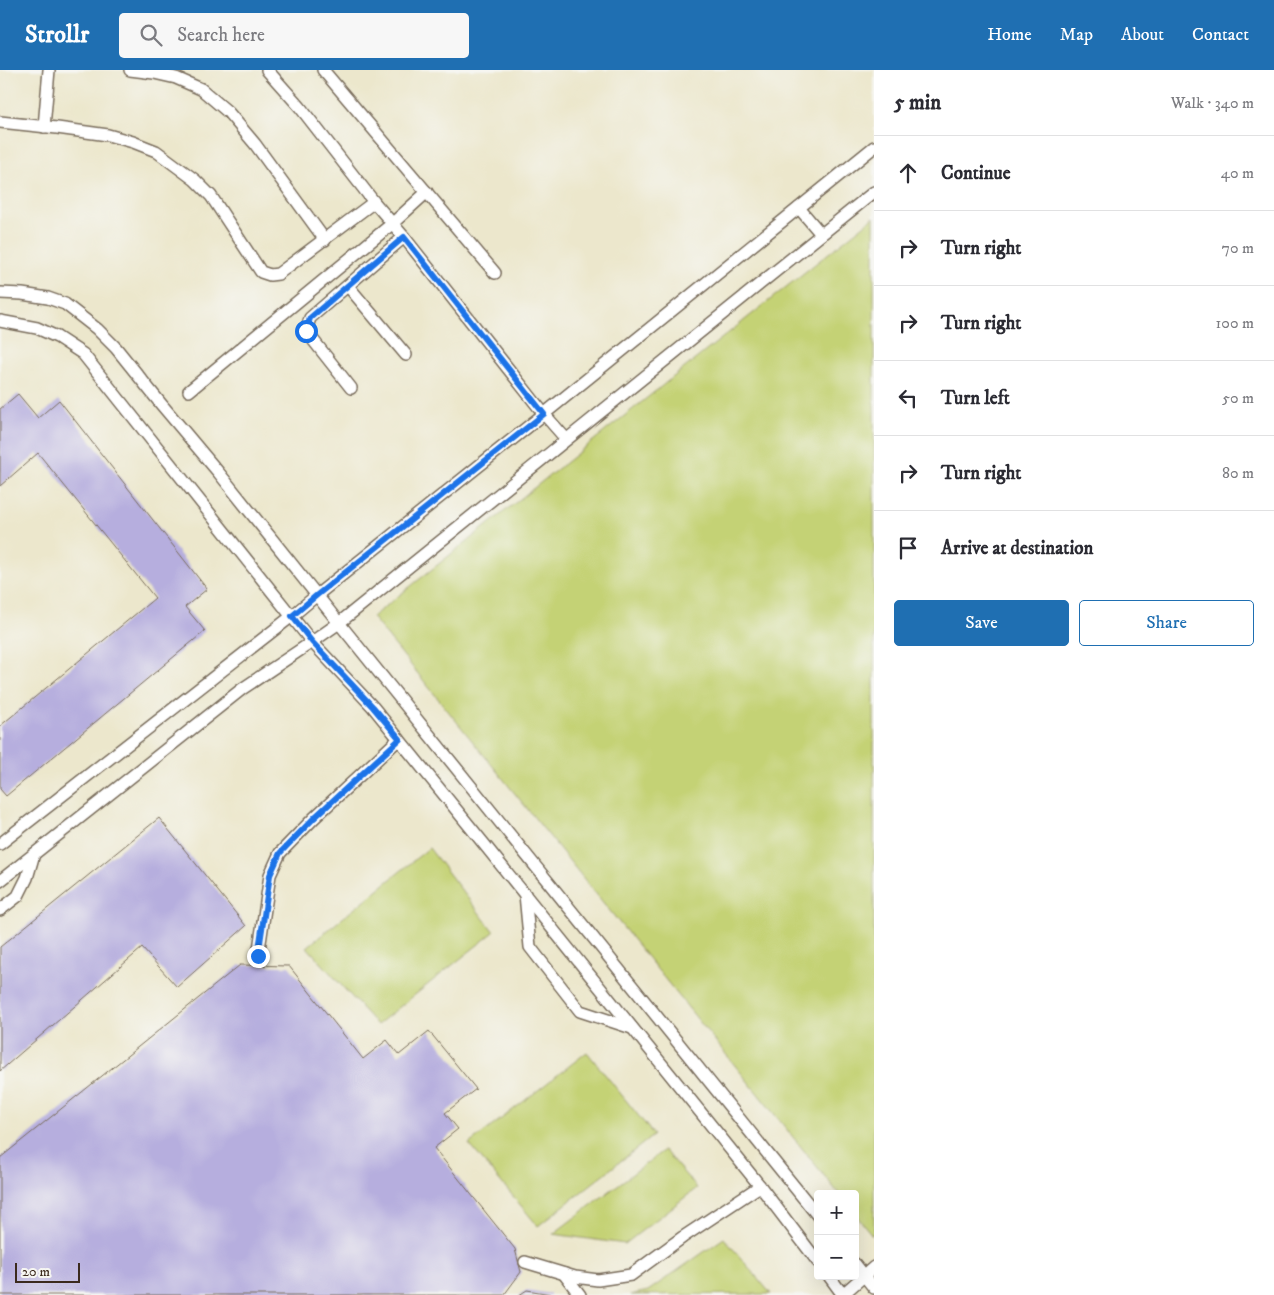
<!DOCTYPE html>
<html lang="en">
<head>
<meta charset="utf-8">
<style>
  :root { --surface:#fff; --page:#f7f7f7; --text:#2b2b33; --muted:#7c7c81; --line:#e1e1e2; --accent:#1f6fb2 }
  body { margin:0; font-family:"IM FELL DW Pica",serif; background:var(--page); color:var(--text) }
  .controls { position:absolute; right:15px; bottom:15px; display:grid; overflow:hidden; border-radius:5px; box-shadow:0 5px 20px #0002 }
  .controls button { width:45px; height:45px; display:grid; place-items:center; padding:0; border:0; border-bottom:1px solid var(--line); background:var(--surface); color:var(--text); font:25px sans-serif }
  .scale { position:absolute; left:15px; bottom:12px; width:65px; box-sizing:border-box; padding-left:5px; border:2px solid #3b2a1e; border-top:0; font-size:14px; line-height:18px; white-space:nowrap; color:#3b2a1e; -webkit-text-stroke:4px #f6f6f2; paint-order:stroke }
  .stop { position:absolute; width:15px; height:15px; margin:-11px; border:4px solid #1a73e8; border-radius:50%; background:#fff }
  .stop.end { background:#1a73e8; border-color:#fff; box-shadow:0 1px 5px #0008 }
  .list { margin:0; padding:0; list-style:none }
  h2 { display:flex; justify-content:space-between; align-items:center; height:65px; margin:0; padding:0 20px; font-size:21px }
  h2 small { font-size:16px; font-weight:400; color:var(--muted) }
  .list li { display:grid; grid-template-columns:32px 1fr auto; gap:15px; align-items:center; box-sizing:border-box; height:75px; padding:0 20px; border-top:1px solid var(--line) }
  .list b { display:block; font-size:19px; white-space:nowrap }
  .list em { font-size:16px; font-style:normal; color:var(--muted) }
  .actions { display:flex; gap:10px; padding:15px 20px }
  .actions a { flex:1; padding:11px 0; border:1px solid var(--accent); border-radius:5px; text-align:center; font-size:18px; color:var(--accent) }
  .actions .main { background:var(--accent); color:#fff }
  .icon { flex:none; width:28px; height:28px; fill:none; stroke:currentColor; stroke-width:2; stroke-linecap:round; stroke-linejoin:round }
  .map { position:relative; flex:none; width:874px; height:1225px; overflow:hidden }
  header { display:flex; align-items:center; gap:30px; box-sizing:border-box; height:70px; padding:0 25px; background:var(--accent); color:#fff }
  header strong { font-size:24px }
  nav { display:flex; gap:28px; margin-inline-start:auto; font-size:18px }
  .search { width:350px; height:45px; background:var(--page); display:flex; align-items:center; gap:12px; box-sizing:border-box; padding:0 18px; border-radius:5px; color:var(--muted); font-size:19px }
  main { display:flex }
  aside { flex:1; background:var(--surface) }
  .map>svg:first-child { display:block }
  .green { fill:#c4d274; stroke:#807e49 }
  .building { fill:#b6aede }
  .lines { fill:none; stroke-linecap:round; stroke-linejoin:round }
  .service-casing { stroke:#796c5b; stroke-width:14 }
  .service { stroke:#fff; stroke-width:11 }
  .route { stroke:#1a73e8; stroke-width:6 }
</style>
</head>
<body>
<header>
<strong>Strollr</strong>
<div class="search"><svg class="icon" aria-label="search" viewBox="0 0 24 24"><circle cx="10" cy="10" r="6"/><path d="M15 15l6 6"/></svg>Search here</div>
<nav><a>Home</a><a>Map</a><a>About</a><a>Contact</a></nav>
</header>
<main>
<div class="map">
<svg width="874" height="1225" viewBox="0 0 874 1225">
  <rect width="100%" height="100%" fill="#f6f6f2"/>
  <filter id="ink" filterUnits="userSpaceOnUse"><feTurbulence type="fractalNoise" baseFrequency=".02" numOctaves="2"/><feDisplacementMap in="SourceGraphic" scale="10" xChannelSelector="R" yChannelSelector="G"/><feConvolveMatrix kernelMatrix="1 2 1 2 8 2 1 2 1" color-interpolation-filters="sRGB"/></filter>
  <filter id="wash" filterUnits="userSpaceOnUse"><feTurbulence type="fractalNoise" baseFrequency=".0096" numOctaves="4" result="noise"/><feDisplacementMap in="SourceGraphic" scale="20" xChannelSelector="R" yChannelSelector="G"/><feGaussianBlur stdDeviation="1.12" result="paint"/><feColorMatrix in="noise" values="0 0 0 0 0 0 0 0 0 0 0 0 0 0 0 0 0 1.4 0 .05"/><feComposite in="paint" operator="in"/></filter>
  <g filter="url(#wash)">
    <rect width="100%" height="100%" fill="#ece7cc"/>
    <!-- green -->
    <g class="green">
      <polygon points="874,147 874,1163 872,1165 855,1144 855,1124 839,1124 372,547"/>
      <polygon points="429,778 494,862 377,955 307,877"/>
      <polygon points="587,982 654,1065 538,1156 469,1074"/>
      <polygon points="664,1080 697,1118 625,1174 553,1164"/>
      <polygon points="724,1168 771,1224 630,1225 648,1221"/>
    </g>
    <g id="blocks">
      <!-- building -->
      <g class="building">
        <polygon points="18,324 38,348 59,330 207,519 185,537 205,561 6,726 0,719 0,656 155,528 38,383 0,416 0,339"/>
        <polygon points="159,748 246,856 177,917 142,878 0,1001 0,877"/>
        <polygon points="240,895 289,896 363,989 387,970 399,985 429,961 476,1019 445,1043 458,1059 434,1078 515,1179 521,1202 504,1225 0,1225 0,1088"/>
        <polygon points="527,1220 551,1224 551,1225 519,1225"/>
      </g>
    </g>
  </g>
  <g filter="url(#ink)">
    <use href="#blocks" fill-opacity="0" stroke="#796c5b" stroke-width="1"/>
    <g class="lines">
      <defs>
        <g id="service">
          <polyline points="130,0 154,3 176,8 201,19 228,42 255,74 325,170"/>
          <polyline points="267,0 300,37 374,132 404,167 544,344 566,369"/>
          <polyline points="323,0 495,203"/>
          <polyline points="0,52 57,58 108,65 133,72 156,81 195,110 211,126 261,202 270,205 278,204 374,132"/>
          <polyline points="44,57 49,0"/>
          <polyline points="799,138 821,164"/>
          <polyline points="348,216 406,285"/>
          <polyline points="0,223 22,224 48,228 65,234 97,259 116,278 161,334 219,403 339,553 818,1146"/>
          <polyline points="0,251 37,258 57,267 83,284 312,572 373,637 484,774 760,1116 818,1192"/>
          <polyline points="351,318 306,261 310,248 404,167"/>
          <polyline points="189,321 393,153 427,122"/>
          <polyline points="0,774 292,546 317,525 544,344 874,77"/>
          <polyline points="0,811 242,619 312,572 339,553 874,122"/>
          <polyline points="525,824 530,877 580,941 632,958"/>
          <polyline points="0,840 18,826 27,808 34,784"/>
          <polyline points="258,886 270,805 280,783 314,748 399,669"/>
          <polyline points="525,1192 575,1207 598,1210 631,1205 683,1167 760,1116"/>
          <polyline points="855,1194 874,1218"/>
          <polyline points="564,1204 580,1225"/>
          <polyline points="829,1206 843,1225"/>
          <polyline points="842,1225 874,1197"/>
        </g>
      </defs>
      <!-- service casing -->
      <use href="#service" class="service-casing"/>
      <!-- service -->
      <use href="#service" class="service"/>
    </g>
  </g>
  <g class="lines" filter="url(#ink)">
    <!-- route -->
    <polyline class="route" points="258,886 270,805 280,783 314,748 400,669 373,637 312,572 292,546 317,525 544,344 404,167 310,248 306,261"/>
  </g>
</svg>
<div class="controls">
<button>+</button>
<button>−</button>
</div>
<div class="scale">20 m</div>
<div class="stop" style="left:306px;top:261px"></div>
<div class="stop end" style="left:258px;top:886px"></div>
</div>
<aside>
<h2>5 min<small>Walk · 340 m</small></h2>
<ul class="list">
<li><svg class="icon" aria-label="ahead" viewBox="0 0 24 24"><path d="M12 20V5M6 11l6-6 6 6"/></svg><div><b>Continue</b></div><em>40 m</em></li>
<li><svg class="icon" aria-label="right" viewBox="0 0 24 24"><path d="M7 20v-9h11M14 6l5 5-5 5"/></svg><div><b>Turn right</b></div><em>70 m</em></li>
<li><svg class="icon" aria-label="right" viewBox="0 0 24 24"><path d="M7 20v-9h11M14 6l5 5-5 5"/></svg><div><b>Turn right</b></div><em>100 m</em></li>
<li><svg class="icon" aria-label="left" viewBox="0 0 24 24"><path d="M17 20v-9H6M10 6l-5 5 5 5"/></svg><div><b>Turn left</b></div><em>50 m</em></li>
<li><svg class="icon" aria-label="right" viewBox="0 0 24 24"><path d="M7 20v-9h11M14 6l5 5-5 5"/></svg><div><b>Turn right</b></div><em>80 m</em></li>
<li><svg class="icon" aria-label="arrive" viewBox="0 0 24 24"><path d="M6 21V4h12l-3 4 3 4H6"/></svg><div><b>Arrive at destination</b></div></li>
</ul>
<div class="actions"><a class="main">Save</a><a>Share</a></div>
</aside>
</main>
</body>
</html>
